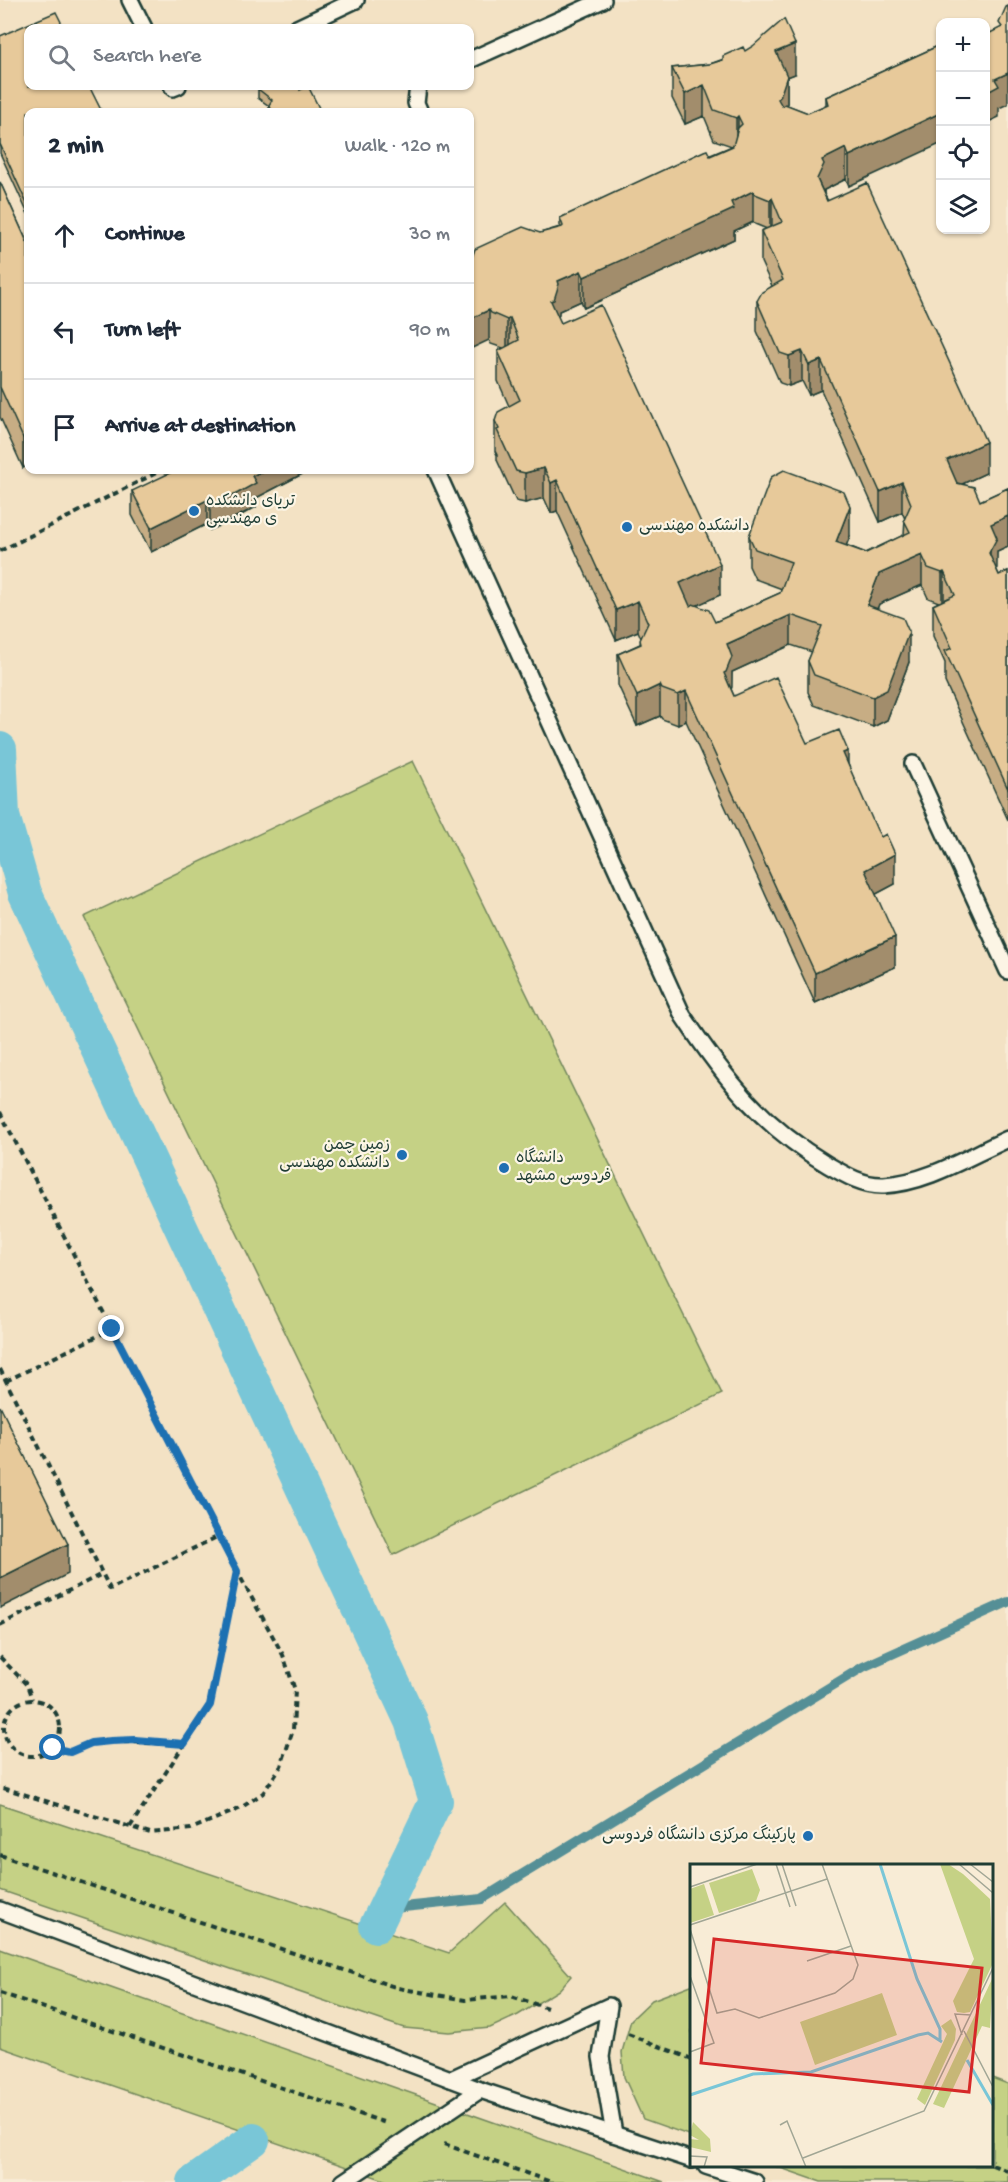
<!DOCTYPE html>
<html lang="en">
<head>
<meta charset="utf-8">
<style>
  :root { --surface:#fff; --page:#f6f6f7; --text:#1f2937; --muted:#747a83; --line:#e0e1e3 }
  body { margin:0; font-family:"Gochi Hand","Playpen Sans Arabic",sans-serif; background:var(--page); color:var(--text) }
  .controls { position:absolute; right:18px; top:18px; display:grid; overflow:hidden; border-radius:12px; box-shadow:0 2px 4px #0004 }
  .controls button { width:54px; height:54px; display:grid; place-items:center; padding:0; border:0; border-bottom:2px solid var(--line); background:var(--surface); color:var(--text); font:30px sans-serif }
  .stop { position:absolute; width:18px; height:18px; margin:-14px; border:4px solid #1f6fb2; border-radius:50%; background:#fff }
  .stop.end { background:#1f6fb2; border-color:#fff; box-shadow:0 2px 6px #0008 }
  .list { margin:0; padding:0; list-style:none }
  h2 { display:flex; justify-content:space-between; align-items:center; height:78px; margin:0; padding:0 24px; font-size:26px }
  h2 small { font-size:20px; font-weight:400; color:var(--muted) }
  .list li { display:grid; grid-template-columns:39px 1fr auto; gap:18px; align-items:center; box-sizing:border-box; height:96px; padding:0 24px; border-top:2px solid var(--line) }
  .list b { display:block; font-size:22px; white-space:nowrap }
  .list em { font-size:20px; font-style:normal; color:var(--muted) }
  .icon { flex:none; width:33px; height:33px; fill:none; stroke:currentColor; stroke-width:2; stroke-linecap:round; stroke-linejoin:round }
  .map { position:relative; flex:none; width:1008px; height:2182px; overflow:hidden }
  .search { position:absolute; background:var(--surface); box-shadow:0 2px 4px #0004; left:24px; top:24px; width:450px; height:66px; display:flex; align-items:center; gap:15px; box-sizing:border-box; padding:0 21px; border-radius:12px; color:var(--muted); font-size:22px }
  .panel { position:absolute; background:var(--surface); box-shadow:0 2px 4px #0004; left:24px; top:108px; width:450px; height:366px; border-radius:12px }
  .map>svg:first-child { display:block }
  .built { fill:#f3e2c4; fill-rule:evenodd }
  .green { fill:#c5d185; stroke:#72875c; stroke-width:1.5 }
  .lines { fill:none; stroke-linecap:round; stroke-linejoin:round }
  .stream { stroke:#558f96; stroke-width:10 }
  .canal { stroke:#79c6d7; stroke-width:34 }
  .lane-casing { stroke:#1f3d34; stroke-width:20 }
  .path { stroke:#1f3d34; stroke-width:4; stroke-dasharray:6 4.5; stroke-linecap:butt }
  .lane { stroke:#fcf5e5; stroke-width:15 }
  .wall { fill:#c7ad84; stroke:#1f3d34; stroke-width:1.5; fill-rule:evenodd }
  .shaded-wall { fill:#a28d6c; stroke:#1f3d34; stroke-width:1.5 }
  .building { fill:#e7c99a; stroke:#1f3d34; stroke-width:1.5; fill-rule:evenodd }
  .route { stroke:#1f6fb2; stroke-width:8 }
  .poi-dot { fill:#1f6fb2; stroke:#fcf5e5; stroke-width:2 }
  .labels { text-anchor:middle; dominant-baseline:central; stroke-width:4.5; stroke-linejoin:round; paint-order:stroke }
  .poi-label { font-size:16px; fill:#1f3d34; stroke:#fcf5e5; text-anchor:start }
  .inset-river { fill:none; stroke:#79c6d7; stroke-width:3 }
  .inset-road { fill:none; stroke:#a1a695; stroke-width:1.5 }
  .view { fill:#d62828; fill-opacity:0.15; stroke:#d62828; stroke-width:3 }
  .inset-edge { fill:none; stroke:#1f3d34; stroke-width:3 }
</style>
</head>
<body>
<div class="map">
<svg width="1008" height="2182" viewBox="0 0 1008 2182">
  <rect width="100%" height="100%" fill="#f8ecd6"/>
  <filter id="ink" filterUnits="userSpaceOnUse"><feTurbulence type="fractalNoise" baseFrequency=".0167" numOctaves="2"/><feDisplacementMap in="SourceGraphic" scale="12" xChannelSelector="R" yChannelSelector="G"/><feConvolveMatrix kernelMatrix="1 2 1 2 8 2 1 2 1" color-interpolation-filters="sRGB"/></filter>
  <g filter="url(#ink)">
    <!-- built -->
    <path class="built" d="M0 0H1008V2182H0ZM940 22H986V230H940ZM28 28H470V86H28ZM28 112H470V470H28ZM692 1866H992V2166H692Z"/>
    <!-- green -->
    <g class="green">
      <polygon points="413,761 722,1394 393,1555 84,917"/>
      <polygon points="0,1804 449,1953 505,1902 571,1976 559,1990 518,2015 490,2028 449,2032 404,2028 0,1890"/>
      <polygon points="0,1949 664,2182 390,2182 0,2047"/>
      <polygon points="691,1985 692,1985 691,2136 643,2119 624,2077 622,2052 631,2020 652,2000"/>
      <polygon points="992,2078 1008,2084 1008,2182 821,2182 775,2166 992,2166"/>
    </g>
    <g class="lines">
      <!-- stream -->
      <polyline class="stream" points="384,1909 482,1899 863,1667 1008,1602"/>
      <!-- canal -->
      <g class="canal">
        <polyline points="0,749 3,816 25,893 411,1721 436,1801 376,1926"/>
        <polyline points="194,2182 253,2140"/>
      </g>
      <defs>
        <g id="lane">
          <polyline points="130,0 144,28"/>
          <polyline points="297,28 356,0"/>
          <polyline points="470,60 603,0"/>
          <polyline points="172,86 173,88 178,86"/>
          <polyline points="418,86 416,103 420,112"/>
          <path d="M436 470 683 1016C725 1079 762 1126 828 1165 845 1175 864 1186 884 1185 927 1183 969 1156 1008 1139"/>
          <polyline points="913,764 1008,971"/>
          <polyline points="0,1910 480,2090 692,2160"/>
          <polyline points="451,2079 609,2006 601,2057 614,2134"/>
          <polyline points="706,2166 755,2182"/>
          <polyline points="343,2182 480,2090"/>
        </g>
      </defs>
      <!-- lane casing -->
      <use href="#lane" class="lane-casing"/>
      <!-- path -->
      <g class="path">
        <polyline points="0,551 162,470"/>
        <polyline points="0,1112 237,1571 283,1655 295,1690 293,1730 281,1766 263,1793 239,1809 191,1829 150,1833 0,1787"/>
        <polyline points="0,1369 110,1589 219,1536"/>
        <polyline points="6,1381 112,1329"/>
        <polyline points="0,1625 102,1574"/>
        <polyline points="0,1657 27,1685 32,1699"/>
        <circle cx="32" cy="1728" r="28"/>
        <polyline points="53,1748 70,1752 91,1743 111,1741 184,1744"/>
        <polyline points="130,1827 210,1705 237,1572"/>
        <polyline points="0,1855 398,1988 465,2000 511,1996 547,2008"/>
        <polyline points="0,1993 386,2123"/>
        <polyline points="628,2034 692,2059"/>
        <polyline points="444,2144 551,2182"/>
        <polyline points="992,2165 1008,2171"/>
      </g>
      <!-- lane -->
      <use href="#lane" class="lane"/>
    </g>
    <!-- wall -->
    <g class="wall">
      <polygon points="0,36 28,112 28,214 0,153"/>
      <path d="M940 45 849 186 846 179 824 190V194L986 473 962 484 980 501 1008 488V547L997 552 996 568 999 575 1008 571V820L945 682V663L933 636V605L939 602 928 598 922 585 879 604 877 609 909 662 887 720 873 727 814 705 808 692V661L812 652 791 645 732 672 731 689 734 696 807 743 848 764 895 884 876 894 895 967 815 1003 686 721 678 725 662 719 660 716 637 726 618 685V654L640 644 641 638 638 631 616 640 557 511 551 513 544 498 525 503 516 501 497 460V455L495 451V421L509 406 498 381V351L503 348 491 344 489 340 470 263 540 233 560 227V218L732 146 714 140 704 116 685 124 672 98V68L710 64 745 51 795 74 787 77V105L808 113 826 105V97ZM753 222 755 224 767 229 761 231V262L772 286 757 301V331L780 383 789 386 802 381 809 395 821 390 880 522 902 512 905 519 904 535 866 553 846 545 850 536H749V566L755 579 782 589 780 593 715 622 696 605 720 595 558 318 559 311 581 301 584 308 734 239V231Z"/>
      <polygon points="258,86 301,89 321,112 269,112 269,106 258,98"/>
      <polygon points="0,182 28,244 28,465 23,468 0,417"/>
      <polygon points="308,470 308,471 256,498 256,507 238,517 210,530 207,524 151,552 132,515 132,491"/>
    </g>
    <!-- shaded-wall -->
    <g class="shaded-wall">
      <polygon points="795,44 795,74 787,77 787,106 778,129 776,52"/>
      <polygon points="1008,73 1008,104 999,108 999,117 986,123 986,93 995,79"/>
      <polygon points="704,85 704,116 685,124 685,94"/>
      <polygon points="940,113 940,144 849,186 849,156"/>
      <polygon points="738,116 738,147 736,148 736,118"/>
      <polygon points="846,148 846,179 824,190 824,194 817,179 822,160"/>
      <polygon points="753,191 753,222 734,231 734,239 584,308 584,277"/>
      <polygon points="772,198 772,229 770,230 770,200"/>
      <polygon points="581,271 581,301 559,311 559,314 554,330 551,301 558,281"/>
      <polygon points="489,310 489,340 470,349 470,319"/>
      <polygon points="510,318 510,348 507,350 507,320"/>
      <polygon points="802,351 802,381 789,386 789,356"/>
      <polygon points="821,360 821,390 809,395 809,365"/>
      <polygon points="28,435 28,465 23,468 23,438"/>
      <polygon points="986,442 986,473 947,491 947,460"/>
      <polygon points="544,468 544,498 525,503 525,473"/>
      <polygon points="265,470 308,470 308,471 256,498 256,507 210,530 210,507 252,476"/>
      <polygon points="557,480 557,511 551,513 551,483"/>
      <polygon points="902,482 902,512 880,522 880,492"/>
      <polygon points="207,500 207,524 151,552 151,528"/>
      <polygon points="850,506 850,536 836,572 836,542"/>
      <polygon points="1008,516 1008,547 997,552 997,568 989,583 991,524"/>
      <polygon points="922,555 922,585 879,604 867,635 867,605 879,574"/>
      <polygon points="720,564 720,595 680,613 680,583"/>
      <polygon points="944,572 944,602 942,604 942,573"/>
      <polygon points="638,601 638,631 616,640 616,610"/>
      <polygon points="791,615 791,645 732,672 732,687 726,702 724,673 727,644"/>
      <polygon points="909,632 909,662 887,720 873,727 873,697"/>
      <polygon points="660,685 660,716 637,726 637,696"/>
      <polygon points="686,691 686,721 678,725 678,695"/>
      <polygon points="848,751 848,781 843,753"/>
      <polygon points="895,854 895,884 865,900 865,870"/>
      <polygon points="895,937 895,967 815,1003 815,973"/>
      <polygon points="68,1544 68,1574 0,1608 0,1578"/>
    </g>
    <!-- building -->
    <g class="building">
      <polygon points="1008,6 1008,73 995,79 999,86 986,93 986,35 1002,27 999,23 1006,7"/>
      <polygon points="56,12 64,28 28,28 28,86 89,86 102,112 28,112 28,206 0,144 0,36"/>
      <path d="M784 19 795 44 776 52 787 76 780 97 778 99 782 106 785 104 808 113 828 104 826 97 940 45V113L849 156 846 148 822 160 824 164 817 179 827 201 867 183 986 442 947 460 957 483 974 487 980 501 1008 488V516L991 524 997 538 989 553 999 575 1008 571V789L945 651 952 648 933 605 955 595 944 572 942 573 928 568 922 555 879 574 867 605 903 618 909 632 887 690 873 697 814 675 808 661 822 626 791 615 727 644 732 657 726 672 724 673 734 696 776 677 807 743 839 730 848 751 843 753 877 830 881 837 886 834 895 854 865 870 895 937 815 973 686 691 678 695 662 689 660 685 637 696 618 654 641 644 640 640 648 623 638 601 616 610 557 480 551 483 544 468 525 473 516 471 497 430 499 429 495 421 498 412 520 400 498 351 519 340 510 318 507 320 491 313 489 310 470 319V263L475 249 523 227 540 233 562 227 563 226 560 218 704 151 707 150 710 156 733 146 738 128 742 124 738 116 736 118 714 110 704 85 685 94 672 68 710 64 723 60V56L743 47 745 51 753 46ZM753 191 755 194 770 200 772 198 782 222 761 231 783 280 762 292 757 301 780 353 789 356 802 351 809 365 821 360 880 492 902 482 911 504 904 520 910 532 866 553 836 542 850 506 844 492 784 470 771 477 749 536 755 549 791 562 780 593 715 622 709 610 693 604 690 606 680 583 720 564 601 305 561 323 551 301 554 300 559 284 558 281 581 271 584 277 734 209 731 202Z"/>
      <polygon points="258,86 300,86 300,90 308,86 321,112 273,112 269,105 272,100 258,89"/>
      <polygon points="0,182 28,244 28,435 23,438 0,387"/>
      <polygon points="176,470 265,470 252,476 256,483 238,493 210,507 207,500 151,528 132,491"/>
      <polygon points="0,1406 68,1544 0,1578"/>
    </g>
  </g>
  <g class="lines" filter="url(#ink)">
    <!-- route -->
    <polyline class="route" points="53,1748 70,1752 91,1743 111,1741 135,1740 184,1744 210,1705 237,1571 112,1329"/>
  </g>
  <!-- markers -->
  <g class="poi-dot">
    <circle cx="194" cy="511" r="6"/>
    <circle cx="627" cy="527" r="6"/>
    <circle cx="402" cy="1155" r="6"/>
    <circle cx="504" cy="1168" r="6"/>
    <circle cx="808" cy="1836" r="6"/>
  </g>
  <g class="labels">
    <!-- poi labels -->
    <g class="poi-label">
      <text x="206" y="502">تریای دانشکده<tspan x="206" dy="18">ی مهندسی</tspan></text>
      <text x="639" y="527">دانشکده مهندسی</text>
      <text x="390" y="1146" text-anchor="end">زمین چمن<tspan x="390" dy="18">دانشکده مهندسی</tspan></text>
      <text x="516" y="1159">دانشگاه<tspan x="516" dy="18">فردوسی مشهد</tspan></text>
      <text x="796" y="1836" text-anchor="end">پارکینگ مرکزی دانشگاه فردوسی</text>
    </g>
  </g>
  <!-- overview -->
  <g transform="translate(690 1864)">
    <rect width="303" height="303" fill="#f8ecd6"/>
    <path d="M250 0H258L273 10 300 35 303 99 280 148 274 149 267 148 263 137 284 95ZM62 5 70 26 66 37 29 49 19 19ZM14 20 24 51 0 59V25ZM303 113 300 164 292 162 254 244 243 240ZM192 129 207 171 125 201 110 158ZM261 155 266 165 265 176 235 241 227 235 257 170 251 162ZM3 258 20 275 21 288 0 283V275L9 276 0 271Z" fill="#c5d185"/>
    <path class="inset-river" d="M190 0 227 115 250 165V177M277 196 303 241M0 231 63 210 121 208 228 171 238 169 252 178"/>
    <path class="inset-road" d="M86 0 100 43M92 0 106 42M269 0 303 29M280 0 303 18M0 23 67 0M0 61 137 15M0 65 27 149 45 145 69 154 145 129 163 115 168 101 132 0M117 97 161 82M0 112 24 179 0 188M274 167 303 223M272 171 265 150 281 151M90 261 97 257 116 303M0 292 17 293 14 303M113 294 234 247 303 104"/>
    <path class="view" d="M24 75 292 104 279 228 11 199Z"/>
    <rect width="303" height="303" class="inset-edge"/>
  </g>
</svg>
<div class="controls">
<button>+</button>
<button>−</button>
<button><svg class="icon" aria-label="locate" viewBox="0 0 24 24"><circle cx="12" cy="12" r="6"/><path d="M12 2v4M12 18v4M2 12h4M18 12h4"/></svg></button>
<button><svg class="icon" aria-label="layers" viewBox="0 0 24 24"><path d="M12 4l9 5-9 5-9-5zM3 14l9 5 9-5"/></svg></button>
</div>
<div class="stop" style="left:53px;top:1748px"></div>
<div class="stop end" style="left:112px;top:1329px"></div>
<div class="search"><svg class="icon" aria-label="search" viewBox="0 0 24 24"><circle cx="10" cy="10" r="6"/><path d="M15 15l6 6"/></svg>Search here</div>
<section class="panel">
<h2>2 min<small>Walk · 120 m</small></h2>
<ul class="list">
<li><svg class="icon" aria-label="ahead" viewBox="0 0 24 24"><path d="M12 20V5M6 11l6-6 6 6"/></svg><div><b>Continue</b></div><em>30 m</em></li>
<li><svg class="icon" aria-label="left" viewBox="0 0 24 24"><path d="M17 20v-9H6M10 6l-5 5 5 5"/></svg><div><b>Turn left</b></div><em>90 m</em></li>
<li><svg class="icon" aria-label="arrive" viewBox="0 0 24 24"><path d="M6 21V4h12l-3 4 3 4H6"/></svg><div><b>Arrive at destination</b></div></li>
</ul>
</section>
</div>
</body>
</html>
